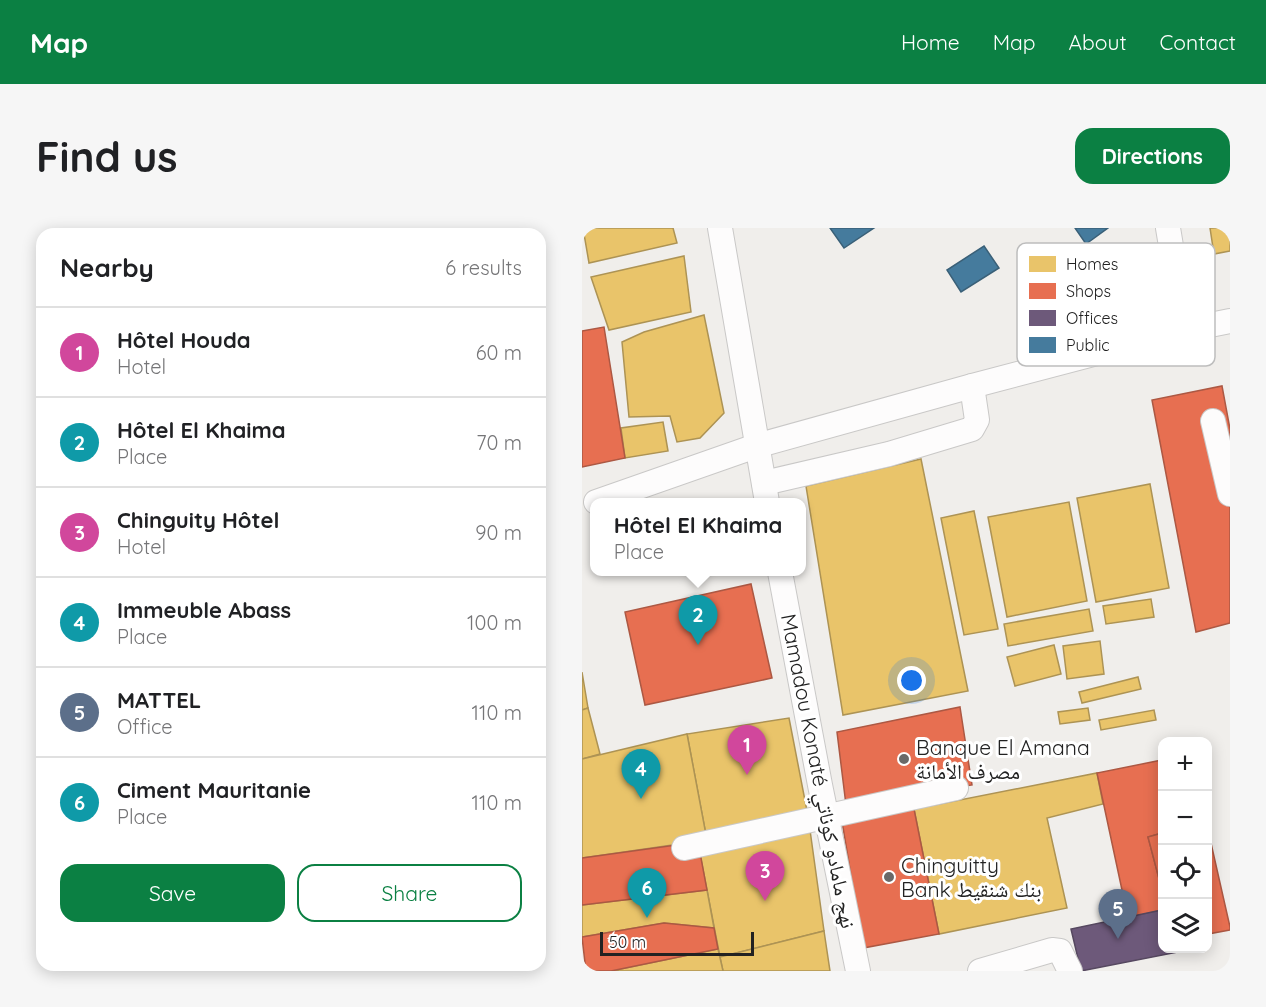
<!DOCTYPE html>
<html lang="en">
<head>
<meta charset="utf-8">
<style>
  :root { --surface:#fff; --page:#f6f6f6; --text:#202124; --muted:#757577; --line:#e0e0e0; --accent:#0b8043 }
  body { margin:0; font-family:Quicksand,"Noto Naskh Arabic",sans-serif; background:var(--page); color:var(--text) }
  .controls { position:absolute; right:18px; bottom:18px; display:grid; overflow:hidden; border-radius:12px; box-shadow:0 3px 15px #0003 }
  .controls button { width:54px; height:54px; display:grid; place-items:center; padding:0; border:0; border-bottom:2px solid var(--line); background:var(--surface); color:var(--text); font:30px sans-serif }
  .scale { position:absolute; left:18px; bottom:15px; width:154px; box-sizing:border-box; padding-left:6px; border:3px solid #222; border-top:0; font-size:16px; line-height:21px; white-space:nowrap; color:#222; -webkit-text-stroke:4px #fff; paint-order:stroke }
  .you { position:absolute; left:330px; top:453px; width:21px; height:21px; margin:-15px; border:4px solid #fff; border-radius:50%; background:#1a73e8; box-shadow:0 0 0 9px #1a73e833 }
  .badge { display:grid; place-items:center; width:39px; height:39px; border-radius:50%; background:var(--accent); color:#fff; font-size:20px; font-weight:700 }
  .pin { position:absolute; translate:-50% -50px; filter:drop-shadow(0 2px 3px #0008) }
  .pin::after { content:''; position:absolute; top:32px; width:21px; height:18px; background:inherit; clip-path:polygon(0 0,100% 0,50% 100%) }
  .popup { position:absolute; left:8px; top:270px; width:216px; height:78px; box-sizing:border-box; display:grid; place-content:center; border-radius:12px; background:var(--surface); filter:drop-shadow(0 2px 4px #0005); font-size:20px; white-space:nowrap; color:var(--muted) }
  .popup b { font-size:22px; color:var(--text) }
  .popup::after { content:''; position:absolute; left:50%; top:100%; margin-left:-12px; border:12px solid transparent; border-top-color:var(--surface) }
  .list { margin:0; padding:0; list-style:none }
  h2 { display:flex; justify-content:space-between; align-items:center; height:78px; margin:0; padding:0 24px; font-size:26px }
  h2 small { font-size:20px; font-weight:400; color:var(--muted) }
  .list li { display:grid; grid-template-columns:39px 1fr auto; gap:18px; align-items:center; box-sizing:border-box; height:90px; padding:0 24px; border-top:2px solid var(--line) }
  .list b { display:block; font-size:22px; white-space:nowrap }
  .list p { margin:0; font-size:20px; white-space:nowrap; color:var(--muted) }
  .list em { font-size:20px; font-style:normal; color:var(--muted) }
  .actions { display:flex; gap:12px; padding:18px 24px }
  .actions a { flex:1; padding:14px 0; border:2px solid var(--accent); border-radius:18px; text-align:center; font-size:21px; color:var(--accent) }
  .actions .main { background:var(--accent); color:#fff }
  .icon { flex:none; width:33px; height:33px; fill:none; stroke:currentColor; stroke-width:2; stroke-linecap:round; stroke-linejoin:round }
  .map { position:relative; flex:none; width:648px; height:743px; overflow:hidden; border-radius:18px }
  header { display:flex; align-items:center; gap:36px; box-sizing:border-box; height:84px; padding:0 30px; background:var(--accent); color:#fff }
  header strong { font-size:28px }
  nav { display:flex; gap:33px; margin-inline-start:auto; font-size:21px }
  .intro { display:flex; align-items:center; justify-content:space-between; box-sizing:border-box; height:144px; padding:0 36px }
  h1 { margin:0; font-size:42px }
  .button { padding:15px 27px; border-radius:18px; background:var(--accent); color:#fff; font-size:21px; font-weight:700 }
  main { display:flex; gap:36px; padding:0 36px }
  aside { flex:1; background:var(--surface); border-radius:18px; box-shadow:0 3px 15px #0003 }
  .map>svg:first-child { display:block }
  .homes { fill:#e9c46a; stroke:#ad9354; stroke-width:1.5 }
  .shops { fill:#e76f51; stroke:#ac5843; stroke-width:1.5 }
  .offices { fill:#6d597a; stroke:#564860; stroke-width:1.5 }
  .public { fill:#457b9d; stroke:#3a6078; stroke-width:1.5 }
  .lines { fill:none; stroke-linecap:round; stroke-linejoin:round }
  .minor-casing { stroke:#c9c8c7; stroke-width:26 }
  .minor { stroke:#fdfcfc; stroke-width:24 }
  .poi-dot { fill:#6a6968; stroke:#fff; stroke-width:2 }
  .labels { text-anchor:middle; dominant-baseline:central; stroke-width:6; stroke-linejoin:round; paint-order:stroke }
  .poi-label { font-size:21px; fill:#222; stroke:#fff; text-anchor:start }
  .street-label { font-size:21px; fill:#222; stroke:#fff }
  .key { fill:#fff; stroke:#bdbdbd; stroke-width:1.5 }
  .key-label { font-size:16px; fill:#222 }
</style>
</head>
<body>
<header>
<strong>Map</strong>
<nav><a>Home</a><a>Map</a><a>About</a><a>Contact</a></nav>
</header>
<div class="intro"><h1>Find us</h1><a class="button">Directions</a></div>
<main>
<aside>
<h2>Nearby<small>6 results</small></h2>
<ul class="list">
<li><span class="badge" style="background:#d1479c">1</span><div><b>Hôtel Houda</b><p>Hotel</p></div><em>60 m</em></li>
<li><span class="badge" style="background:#0f9aa8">2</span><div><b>Hôtel El Khaima</b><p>Place</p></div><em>70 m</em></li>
<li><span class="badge" style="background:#d1479c">3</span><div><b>Chinguity Hôtel</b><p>Hotel</p></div><em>90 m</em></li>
<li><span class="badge" style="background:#0f9aa8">4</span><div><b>Immeuble Abass</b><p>Place</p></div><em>100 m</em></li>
<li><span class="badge" style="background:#5c6f8a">5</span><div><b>MATTEL</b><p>Office</p></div><em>110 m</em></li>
<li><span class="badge" style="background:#0f9aa8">6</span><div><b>Ciment Mauritanie</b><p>Place</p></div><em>110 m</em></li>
</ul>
<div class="actions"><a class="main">Save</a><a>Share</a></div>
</aside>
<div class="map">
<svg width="648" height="743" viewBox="0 0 648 743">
  <rect width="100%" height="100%" fill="#f0eeeb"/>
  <!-- homes -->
  <g class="homes">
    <polygon points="1,0 91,0 95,15 7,35"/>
    <polygon points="628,0 648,0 648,23 632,26"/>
    <polygon points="102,28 109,84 27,102 9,49"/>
    <polygon points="122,87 142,185 118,210 95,214 88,188 47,189 40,114 62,104"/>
    <polygon points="81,194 86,223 43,230 39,200"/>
    <polygon points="339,231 386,463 261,487 224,258"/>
    <polygon points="568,256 587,360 514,374 495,270"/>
    <polygon points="487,274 505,373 425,389 406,289"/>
    <polygon points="392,283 416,401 382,407 359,290"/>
    <polygon points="569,371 572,389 524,396 521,378"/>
    <polygon points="507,381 511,403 426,418 422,396"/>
    <polygon points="518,413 522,446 485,451 481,418"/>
    <polygon points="472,417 479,446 433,458 425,429"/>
    <polygon points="0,444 6,480 0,482"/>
    <polygon points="556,449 559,461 500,475 497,464"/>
    <polygon points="6,480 18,526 0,531 0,482"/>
    <polygon points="506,480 508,492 478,496 476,484"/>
    <polygon points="572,482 574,492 519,502 517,492"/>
    <polygon points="207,490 226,588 125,612 105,506"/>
    <polygon points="105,506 125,612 0,630 0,531"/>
    <polygon points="515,545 521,576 465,590 485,680 357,706 332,581"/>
    <polygon points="228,602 242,703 138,729 118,626"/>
    <polygon points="125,662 132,700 82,695 0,709 0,677"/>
    <polygon points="242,703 248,743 141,743 138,729"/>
    <polygon points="136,721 141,743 29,743"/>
  </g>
  <!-- shops -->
  <g class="shops">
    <polygon points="22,99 43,230 0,239 0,103"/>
    <polygon points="640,158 648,201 648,395 614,404 570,172"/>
    <polygon points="169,356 190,450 63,477 43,384"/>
    <polygon points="378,479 390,557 264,577 255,504"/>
    <polygon points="580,532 580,605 566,609 580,662 580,682 546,690 515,545"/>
    <polygon points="332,581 357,706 281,720 260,593"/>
    <polygon points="626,602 648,699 648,702 626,706"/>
    <polygon points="580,605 580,662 566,609"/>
    <polygon points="116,614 125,662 0,677 0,630"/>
    <polygon points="82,695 132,700 136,721 29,743 4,743 0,709"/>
  </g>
  <!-- offices -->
  <polygon class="offices" points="580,682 580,720 595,720 596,724 499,743 489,701"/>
  <!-- public -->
  <g class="public">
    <polygon points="248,0 292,0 262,20"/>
    <polygon points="493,0 526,0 504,16"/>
    <polygon points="402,18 417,40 379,64 365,42"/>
  </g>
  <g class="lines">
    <defs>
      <g id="minor">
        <polyline points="138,0 185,274"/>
        <polyline points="586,0 603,102"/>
        <polyline points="631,193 648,266"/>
        <polyline points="182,255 307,226 390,201 395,192 390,158"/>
        <polyline points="14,274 174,218 390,158 603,102 648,93"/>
        <polyline points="198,344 238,557 276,743"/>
        <polyline points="102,620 374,560"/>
        <polyline points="398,743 470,722 478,723 488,743"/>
      </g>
    </defs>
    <!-- minor casing -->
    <use href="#minor" class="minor-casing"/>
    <!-- minor -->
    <use href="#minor" class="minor"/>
  </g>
  <!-- markers -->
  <g class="poi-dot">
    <circle cx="322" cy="531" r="6"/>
    <circle cx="307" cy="649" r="6"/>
  </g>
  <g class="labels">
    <!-- poi labels -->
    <g class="poi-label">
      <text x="334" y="519">Banque El Amana<tspan x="334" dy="24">مصرف الأمانة</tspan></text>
      <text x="319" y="637">Chinguitty<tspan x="319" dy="24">Bank بنك شنقيط</tspan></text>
    </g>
    <!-- street labels -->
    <g class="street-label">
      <text transform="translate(237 543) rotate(79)">Mamadou Konaté نهج مامادو كوناتي</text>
    </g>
  </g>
  <!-- legend -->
  <rect x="435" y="15" width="198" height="123" rx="9" class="key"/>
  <rect x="447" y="28" width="27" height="16" fill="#e9c46a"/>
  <rect x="447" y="55" width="27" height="16" fill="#e76f51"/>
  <rect x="447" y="82" width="27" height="16" fill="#6d597a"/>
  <rect x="447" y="109" width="27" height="16" fill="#457b9d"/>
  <g class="key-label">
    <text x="484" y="42">Homes</text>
    <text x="484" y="69">Shops</text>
    <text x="484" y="96">Offices</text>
    <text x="484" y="123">Public</text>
  </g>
</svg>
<div class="controls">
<button>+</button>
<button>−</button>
<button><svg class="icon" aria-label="locate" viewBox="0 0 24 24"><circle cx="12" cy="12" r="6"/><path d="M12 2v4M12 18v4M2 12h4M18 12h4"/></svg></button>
<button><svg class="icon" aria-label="layers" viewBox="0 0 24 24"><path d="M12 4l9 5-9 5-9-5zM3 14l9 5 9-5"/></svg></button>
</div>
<div class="scale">50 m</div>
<div class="you"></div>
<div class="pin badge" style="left:165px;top:547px;background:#d1479c">1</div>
<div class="pin badge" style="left:116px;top:417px;background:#0f9aa8">2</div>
<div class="popup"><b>Hôtel El Khaima</b>Place</div>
<div class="pin badge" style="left:183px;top:673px;background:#d1479c">3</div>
<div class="pin badge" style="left:59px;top:571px;background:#0f9aa8">4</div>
<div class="pin badge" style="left:536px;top:711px;background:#5c6f8a">5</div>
<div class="pin badge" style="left:65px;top:690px;background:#0f9aa8">6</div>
</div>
</main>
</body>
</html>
